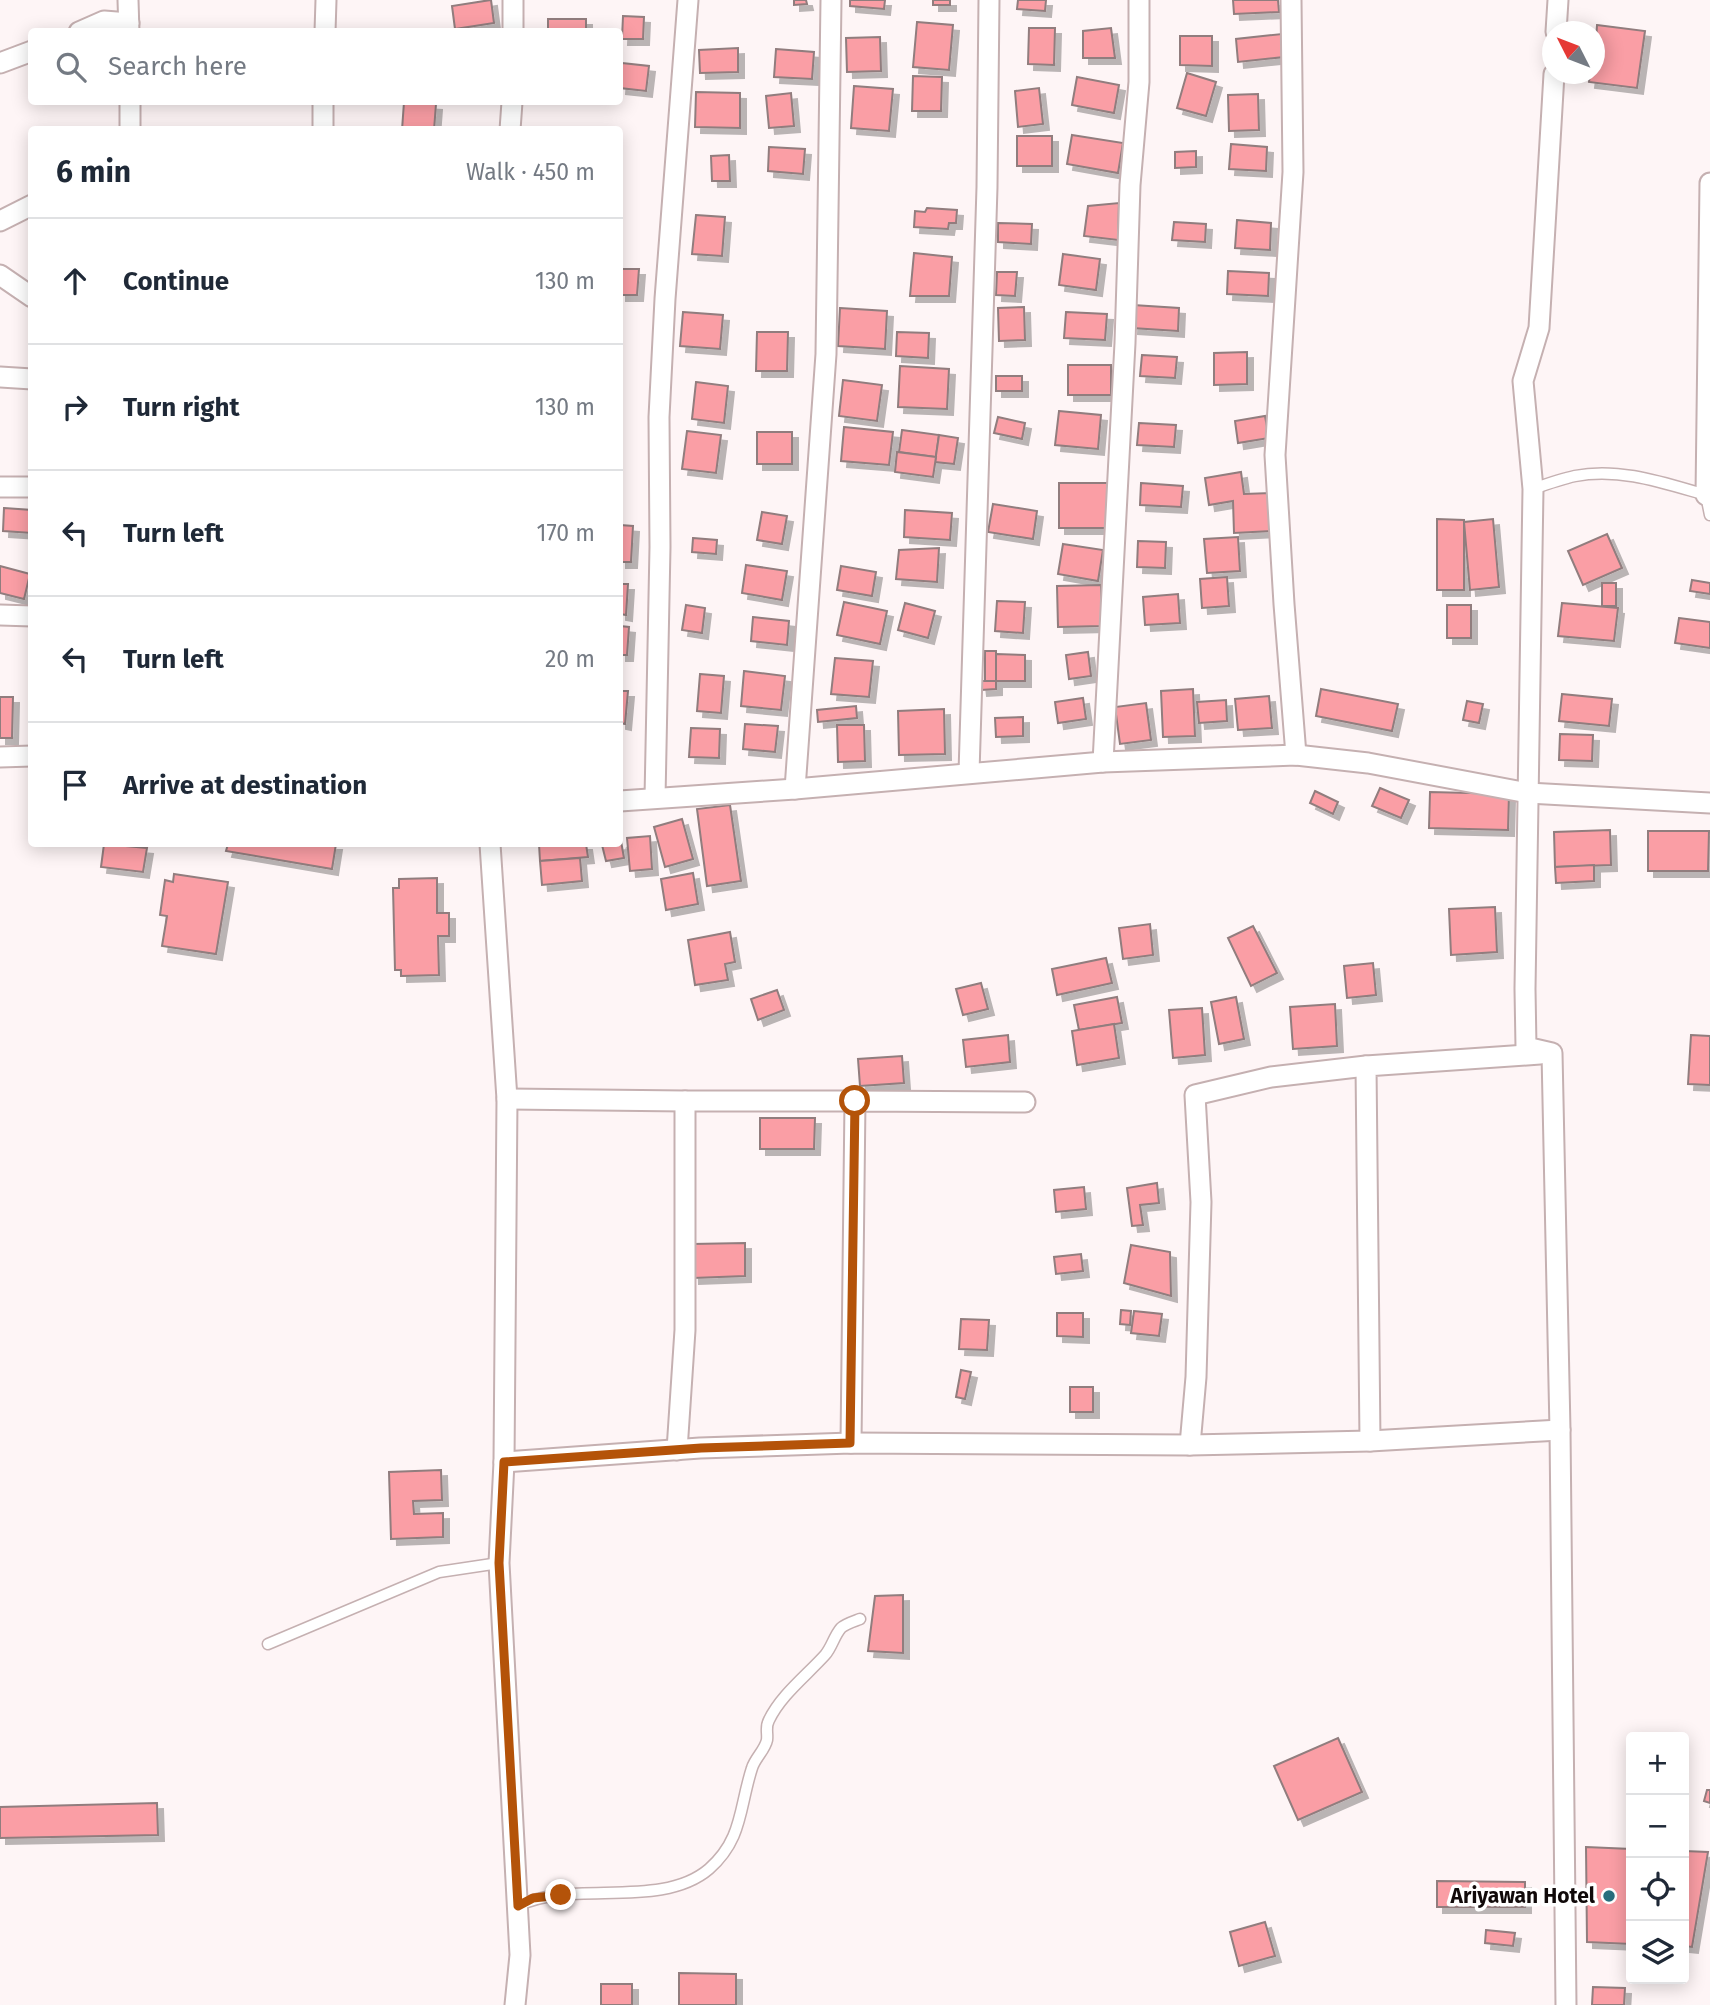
<!DOCTYPE html>
<html lang="en">
<head>
<meta charset="utf-8">
<style>
  :root { --surface:#fff; --page:#f2f2f3; --text:#1f2937; --muted:#747a83; --line:#e0e1e3 }
  body { margin:0; font-family:"Fira Sans",sans-serif; background:var(--page); color:var(--text) }
  .controls { position:absolute; right:21px; bottom:21px; display:grid; overflow:hidden; border-radius:7px; box-shadow:0 4px 18px #0003 }
  .controls button { width:63px; height:63px; display:grid; place-items:center; padding:0; border:0; border-bottom:2px solid var(--line); background:var(--surface); color:var(--text); font:35px sans-serif }
  .compass { position:absolute; left:1542px; top:21px; width:63px; height:63px; border-radius:50%; background:var(--surface); box-shadow:0 4px 18px #0003; rotate:312deg }
  .stop { position:absolute; width:21px; height:21px; margin:-16px; border:5px solid #b45309; border-radius:50%; background:#fff }
  .stop.end { background:#b45309; border-color:#fff; box-shadow:0 2px 7px #0008 }
  .list { margin:0; padding:0; list-style:none }
  h2 { display:flex; justify-content:space-between; align-items:center; height:91px; margin:0; padding:0 28px; font-size:30px }
  h2 small { font-size:23px; font-weight:400; color:var(--muted) }
  .list li { display:grid; grid-template-columns:46px 1fr auto; gap:21px; align-items:center; box-sizing:border-box; height:126px; padding:0 28px; border-top:2px solid var(--line) }
  .list b { display:block; font-size:26px; white-space:nowrap }
  .list em { font-size:23px; font-style:normal; color:var(--muted) }
  .icon { flex:none; width:38px; height:38px; fill:none; stroke:currentColor; stroke-width:2; stroke-linecap:round; stroke-linejoin:round }
  .map { position:relative; flex:none; width:1710px; height:2005px; overflow:hidden }
  .search { position:absolute; background:var(--surface); box-shadow:0 4px 18px #0003; left:28px; top:28px; width:595px; height:77px; display:flex; align-items:center; gap:18px; box-sizing:border-box; padding:0 24px; border-radius:7px; color:var(--muted); font-size:26px }
  .panel { position:absolute; background:var(--surface); box-shadow:0 4px 18px #0003; left:28px; top:126px; width:595px; height:721px; border-radius:7px }
  .map>svg:first-child { display:block }
  .building { fill:#fa9ea5; stroke:#917d7e; stroke-width:2; filter:url(#shadow) }
  .lines { fill:none; stroke-linecap:round; stroke-linejoin:round }
  .lane-casing { stroke:#c5b0b1; stroke-width:13 }
  .street-casing { stroke:#c5b0b1; stroke-width:23 }
  .lane { stroke:#fff; stroke-width:10 }
  .street { stroke:#fff; stroke-width:19 }
  .route { stroke:#b45309; stroke-width:9 }
  .poi-dot { fill:#296e7d; stroke:#fff; stroke-width:2.5 }
  .labels { text-anchor:middle; dominant-baseline:central; stroke-width:7; stroke-linejoin:round; paint-order:stroke }
  .poi-label { font-size:21px; font-weight:bold; fill:#100909; stroke:#fff; text-anchor:end }
</style>
</head>
<body>
<div class="map">
<svg width="1710" height="2005" viewBox="0 0 1710 2005">
  <defs>
    <filter id="shadow"><feDropShadow dx="6" dy="6" stdDeviation="0" flood-color="#0004"/></filter>
  </defs>
  <rect width="100%" height="100%" fill="#fef5f6"/>
  <!-- building -->
  <g class="building">
    <polygon points="491,0 494,23 455,29 452,6"/>
    <polygon points="794,0 806,0 807,4 794,5"/>
    <polygon points="850,0 885,0 884,9 850,6"/>
    <rect x="933" y="0" width="17" height="5"/>
    <polygon points="1018,0 1046,0 1045,11 1017,9"/>
    <polygon points="1233,0 1278,0 1279,12 1234,14"/>
    <polygon points="623,16 644,17 643,39 622,39"/>
    <rect x="548" y="19" width="38" height="13"/>
    <polygon points="917,22 953,25 949,70 913,67"/>
    <polygon points="1597,25 1645,31 1637,88 1589,82 1590,74 1594,74"/>
    <polygon points="1029,28 1055,28 1054,65 1028,64"/>
    <polygon points="1111,28 1115,58 1083,58 1083,31"/>
    <polygon points="1282,34 1284,57 1238,62 1236,39"/>
    <polygon points="1180,36 1212,36 1212,66 1180,65"/>
    <polygon points="880,37 881,71 847,72 846,38"/>
    <polygon points="738,48 738,72 700,73 699,50"/>
    <polygon points="776,49 814,52 812,79 774,77"/>
    <polygon points="622,63 649,66 646,91 620,88"/>
    <polygon points="1187,73 1216,82 1206,116 1177,108"/>
    <polygon points="913,76 942,77 941,111 912,111"/>
    <polygon points="1077,77 1119,85 1114,113 1072,105"/>
    <polygon points="854,86 893,89 889,131 851,128"/>
    <polygon points="1039,88 1043,124 1018,127 1015,91"/>
    <polygon points="696,92 740,93 740,128 695,127"/>
    <polygon points="791,93 794,126 769,128 766,96"/>
    <polygon points="1258,94 1259,130 1229,131 1228,95"/>
    <polygon points="404,102 436,104 434,130 402,130"/>
    <polygon points="1072,135 1123,143 1118,173 1067,164"/>
    <rect x="1017" y="136" width="35" height="30"/>
    <polygon points="1231,144 1267,147 1266,171 1229,169"/>
    <polygon points="769,147 805,149 803,174 768,171"/>
    <polygon points="1196,151 1196,167 1175,168 1175,152"/>
    <polygon points="729,155 730,181 712,181 711,156"/>
    <polygon points="1119,203 1118,240 1084,236 1088,206"/>
    <polygon points="927,208 957,210 956,223 949,223 948,229 914,227 915,211 925,212"/>
    <polygon points="696,215 725,217 722,256 692,254"/>
    <polygon points="1237,220 1271,223 1270,250 1235,248"/>
    <polygon points="1174,222 1206,224 1205,242 1172,240"/>
    <polygon points="998,223 1032,224 1031,244 998,242"/>
    <polygon points="914,253 952,257 949,296 910,296"/>
    <polygon points="1063,254 1100,259 1096,290 1059,285"/>
    <polygon points="620,269 639,269 637,295 620,295"/>
    <polygon points="1228,271 1269,273 1268,296 1227,294"/>
    <polygon points="997,272 1017,272 1015,296 996,295"/>
    <polygon points="1133,305 1179,308 1178,331 1132,328"/>
    <polygon points="1024,307 1025,340 999,341 998,308"/>
    <polygon points="840,308 887,311 885,349 838,346"/>
    <polygon points="683,312 723,315 720,349 680,346"/>
    <polygon points="1066,312 1107,314 1105,340 1064,338"/>
    <polygon points="757,332 788,332 787,371 756,371"/>
    <polygon points="897,332 929,333 928,358 896,356"/>
    <polygon points="1247,352 1247,384 1214,385 1214,353"/>
    <polygon points="1142,355 1177,357 1175,378 1140,376"/>
    <rect x="1068" y="365" width="43" height="30"/>
    <polygon points="900,366 949,369 947,409 898,407"/>
    <rect x="996" y="376" width="26" height="15"/>
    <polygon points="843,380 882,385 877,421 839,416"/>
    <polygon points="696,382 728,386 724,423 692,419"/>
    <polygon points="1059,411 1101,415 1098,449 1055,445"/>
    <polygon points="1265,416 1269,438 1238,443 1235,421"/>
    <polygon points="998,417 1025,423 1022,439 994,433"/>
    <polygon points="1139,423 1176,425 1174,447 1137,445"/>
    <polygon points="844,427 893,432 889,465 841,461"/>
    <polygon points="902,430 939,435 936,457 899,452"/>
    <polygon points="687,431 721,435 716,473 682,469"/>
    <rect x="757" y="432" width="35" height="32"/>
    <polygon points="939,435 958,438 954,464 935,462"/>
    <polygon points="897,452 936,457 933,477 895,472"/>
    <polygon points="1241,472 1244,494 1271,493 1273,531 1234,533 1233,501 1209,505 1205,478"/>
    <polygon points="1059,483 1109,483 1108,528 1059,528"/>
    <polygon points="1141,483 1183,486 1181,507 1140,505"/>
    <polygon points="993,504 1037,511 1033,539 988,532"/>
    <polygon points="4,508 32,510 32,533 3,531"/>
    <polygon points="905,510 952,513 950,540 904,537"/>
    <polygon points="762,512 787,516 782,544 757,540"/>
    <polygon points="1437,519 1464,520 1464,590 1437,590"/>
    <polygon points="1493,519 1499,587 1470,590 1464,522"/>
    <polygon points="620,525 633,526 631,562 620,562"/>
    <polygon points="1607,534 1622,568 1583,585 1568,551"/>
    <polygon points="1238,537 1240,571 1207,573 1204,539"/>
    <polygon points="693,538 717,540 716,554 692,552"/>
    <polygon points="1138,541 1166,542 1165,568 1137,567"/>
    <polygon points="1063,544 1103,550 1098,581 1058,574"/>
    <polygon points="939,548 937,582 896,579 899,550"/>
    <polygon points="746,565 787,571 782,600 742,593"/>
    <polygon points="0,566 30,574 24,599 0,593"/>
    <polygon points="841,566 876,572 872,596 837,590"/>
    <polygon points="1227,577 1229,606 1202,608 1200,579"/>
    <polygon points="1692,580 1710,583 1710,594 1690,591"/>
    <rect x="1602" y="583" width="14" height="23"/>
    <polygon points="620,584 628,584 626,615 620,614"/>
    <polygon points="1101,585 1102,626 1058,627 1057,586"/>
    <polygon points="1178,594 1180,623 1145,625 1143,597"/>
    <polygon points="997,601 1025,602 1023,633 995,631"/>
    <polygon points="844,602 887,611 880,644 837,635"/>
    <polygon points="905,603 935,611 928,638 898,630"/>
    <polygon points="1562,603 1618,608 1614,641 1558,636"/>
    <polygon points="686,605 705,608 702,633 682,630"/>
    <rect x="1447" y="605" width="24" height="33"/>
    <polygon points="753,617 789,621 787,645 751,641"/>
    <polygon points="1679,618 1710,622 1710,648 1675,643"/>
    <polygon points="620,626 629,627 627,655 620,655"/>
    <rect x="985" y="651" width="11" height="30"/>
    <polygon points="1088,652 1091,676 1069,679 1066,655"/>
    <polygon points="996,654 1025,655 1025,681 996,681"/>
    <polygon points="835,658 873,661 869,697 831,694"/>
    <polygon points="744,671 785,676 781,710 741,706"/>
    <polygon points="700,674 724,676 721,713 697,711"/>
    <polygon points="980,681 996,681 996,689 981,690"/>
    <polygon points="1193,689 1195,736 1163,737 1161,691"/>
    <polygon points="1321,689 1398,704 1392,731 1316,716"/>
    <polygon points="620,691 628,691 625,724 620,723"/>
    <polygon points="1562,694 1612,699 1609,726 1559,721"/>
    <polygon points="1269,696 1272,728 1238,730 1235,699"/>
    <polygon points="0,697 13,697 12,738 0,738"/>
    <polygon points="1083,698 1086,719 1058,723 1055,702"/>
    <polygon points="1226,700 1227,721 1199,723 1197,702"/>
    <polygon points="1467,701 1483,704 1479,723 1463,720"/>
    <polygon points="1146,703 1151,740 1120,744 1115,707"/>
    <polygon points="856,706 857,718 818,722 817,710"/>
    <polygon points="944,709 945,754 899,755 898,711"/>
    <polygon points="1023,717 1023,736 996,737 995,718"/>
    <polygon points="745,724 778,726 775,752 743,749"/>
    <polygon points="837,725 864,725 865,761 838,762"/>
    <polygon points="691,728 720,729 719,758 689,757"/>
    <polygon points="1560,734 1593,735 1592,761 1559,760"/>
    <polygon points="1380,788 1409,800 1401,818 1372,806"/>
    <polygon points="1315,791 1338,802 1333,814 1310,803"/>
    <polygon points="1430,792 1509,794 1508,830 1429,828"/>
    <polygon points="730,805 741,881 707,886 697,809"/>
    <polygon points="682,819 693,859 665,867 654,827"/>
    <polygon points="1610,830 1611,865 1555,867 1554,832"/>
    <polygon points="1648,831 1709,831 1708,871 1648,871"/>
    <polygon points="650,836 652,869 630,871 627,838"/>
    <polygon points="621,841 624,858 606,861 602,845 620,844"/>
    <polygon points="104,844 147,848 143,872 101,867"/>
    <polygon points="228,844 336,844 332,869 226,851"/>
    <polygon points="539,844 586,844 588,857 540,861"/>
    <polygon points="580,858 582,881 542,885 540,861"/>
    <polygon points="1594,865 1594,881 1556,883 1555,867"/>
    <polygon points="693,873 698,904 666,910 661,879"/>
    <polygon points="174,874 228,882 216,954 162,946 167,916 160,915 165,880 173,882"/>
    <polygon points="437,878 437,913 449,913 449,936 438,936 439,975 401,976 401,970 395,970 393,888 399,888 399,879"/>
    <polygon points="1495,907 1497,952 1451,955 1449,909"/>
    <polygon points="1150,924 1153,955 1123,959 1119,928"/>
    <polygon points="1253,926 1277,973 1251,986 1228,938"/>
    <polygon points="730,932 735,962 725,964 728,980 695,985 688,940"/>
    <polygon points="1106,958 1112,983 1057,995 1052,969"/>
    <polygon points="1373,963 1376,995 1347,998 1344,966"/>
    <polygon points="981,983 988,1009 963,1015 956,989"/>
    <polygon points="777,990 784,1010 758,1020 751,999"/>
    <polygon points="1117,997 1122,1023 1079,1030 1074,1005"/>
    <polygon points="1236,997 1244,1039 1219,1044 1211,1002"/>
    <polygon points="1335,1004 1337,1046 1293,1049 1290,1007"/>
    <polygon points="1202,1008 1205,1055 1173,1058 1169,1010"/>
    <polygon points="1114,1024 1119,1058 1077,1065 1072,1031"/>
    <polygon points="1008,1035 1010,1062 966,1067 963,1040"/>
    <polygon points="1691,1035 1710,1036 1710,1085 1688,1084"/>
    <polygon points="902,1056 904,1083 860,1086 858,1059"/>
    <polygon points="760,1118 815,1118 814,1149 760,1149"/>
    <polygon points="1157,1183 1159,1203 1140,1205 1143,1225 1132,1226 1127,1188"/>
    <polygon points="1084,1187 1086,1209 1056,1212 1054,1190"/>
    <polygon points="745,1243 745,1276 693,1278 692,1244"/>
    <polygon points="1131,1245 1170,1252 1171,1296 1124,1283"/>
    <polygon points="1081,1254 1083,1271 1056,1274 1054,1257"/>
    <polygon points="1121,1310 1131,1311 1130,1325 1120,1324"/>
    <polygon points="1134,1311 1162,1314 1159,1336 1131,1333"/>
    <polygon points="1057,1313 1083,1313 1083,1337 1057,1336"/>
    <polygon points="961,1319 989,1320 987,1350 959,1349"/>
    <polygon points="961,1370 971,1372 965,1399 956,1397"/>
    <rect x="1070" y="1387" width="23" height="25"/>
    <polygon points="441,1470 442,1500 413,1501 414,1514 443,1513 443,1537 391,1539 389,1472"/>
    <polygon points="903,1595 903,1653 868,1651 875,1596"/>
    <polygon points="1338,1738 1362,1792 1298,1820 1274,1766"/>
    <polygon points="1707,1790 1710,1790 1710,1803 1704,1801"/>
    <polygon points="157,1803 158,1835 0,1838 0,1807"/>
    <polygon points="1586,1847 1631,1849 1631,1944 1587,1942"/>
    <polygon points="1684,1851 1708,1852 1692,1947 1684,1946"/>
    <polygon points="1437,1881 1525,1882 1525,1907 1437,1907"/>
    <polygon points="1265,1922 1275,1956 1239,1966 1230,1932"/>
    <polygon points="1486,1930 1515,1933 1513,1946 1485,1943"/>
    <polygon points="679,1973 736,1974 736,2005 679,2005"/>
    <rect x="601" y="1984" width="31" height="21"/>
    <polygon points="1593,1987 1625,1988 1624,2005 1592,2005"/>
  </g>
  <g class="lines">
    <defs>
      <g id="lane">
        <path d="M1533 489C1547 484 1561 479 1575 476 1619 467 1664 483 1706 495L1710 515"/>
        <polyline points="268,1644 439,1572 499,1563"/>
        <path d="M518 1906C572 1879 661 1910 709 1869 743 1839 739 1808 752 1768 755 1758 765 1750 767 1740 768 1733 765 1727 769 1720 781 1695 806 1676 825 1655 832 1647 834 1636 841 1628 845 1624 855 1621 860 1619"/>
      </g>
      <g id="street">
        <polyline points="128,0 129,32"/>
        <polyline points="513,0 513,32"/>
        <polyline points="1291,0 1293,172 1275,455 1284,604 1296,755"/>
        <polyline points="79,32 104,21 129,23"/>
        <polyline points="325,32 326,0"/>
        <polyline points="1556,32 1558,0"/>
        <polyline points="0,63 32,51"/>
        <polyline points="1554,74 1539,328 1523,381 1533,489 1525,989 1526,1047 1552,1053 1560,1430 1566,2005"/>
        <polyline points="130,102 130,130"/>
        <polyline points="323,130 323,102"/>
        <polyline points="510,130 512,102"/>
        <polyline points="0,221 32,205"/>
        <polyline points="0,275 32,297"/>
        <polyline points="0,377 32,379"/>
        <polyline points="0,487 32,487"/>
        <polyline points="1706,495 1710,183"/>
        <polyline points="0,615 32,616"/>
        <polyline points="0,757 32,756"/>
        <polyline points="1103,762 1125,343 1130,185 1139,82 1139,0"/>
        <polyline points="969,773 987,187 989,0"/>
        <polyline points="795,789 826,354 831,0"/>
        <polyline points="655,798 660,547 659,417 665,299 688,0"/>
        <polyline points="620,801 795,789 1103,762 1296,755 1368,763 1528,793 1710,803"/>
        <polyline points="490,844 507,1099 504,1462 499,1563 520,1955 515,2005"/>
        <polyline points="507,1099 685,1101"/>
        <polyline points="1370,1441 1366,1066 1540,1054"/>
        <polyline points="851,1443 855,1101 1025,1102"/>
        <polyline points="1190,1445 1196,1377 1201,1202 1195,1095 1271,1077 1366,1066"/>
        <polyline points="677,1450 685,1330 685,1101 855,1101"/>
        <polyline points="504,1462 700,1448 851,1443 1190,1445 1370,1441 1560,1430"/>
      </g>
    </defs>
    <!-- lane casing -->
    <use href="#lane" class="lane-casing"/>
    <!-- street casing -->
    <use href="#street" class="street-casing"/>
    <!-- lane -->
    <use href="#lane" class="lane"/>
    <!-- street -->
    <use href="#street" class="street"/>
  </g>
  <g class="lines">
    <!-- route -->
    <polyline class="route" points="561,1895 533,1898 518,1906 499,1563 504,1462 701,1448 850,1443 855,1101"/>
  </g>
  <!-- markers -->
  <circle class="poi-dot" cx="1609" cy="1896" r="7"/>
  <g class="labels">
    <!-- poi labels -->
    <g class="poi-label">
      <text x="1595" y="1896">Ariyawan Hotel</text>
    </g>
  </g>
</svg>
<div class="controls">
<button>+</button>
<button>−</button>
<button><svg class="icon" aria-label="locate" viewBox="0 0 24 24"><circle cx="12" cy="12" r="6"/><path d="M12 2v4M12 18v4M2 12h4M18 12h4"/></svg></button>
<button><svg class="icon" aria-label="layers" viewBox="0 0 24 24"><path d="M12 4l9 5-9 5-9-5zM3 14l9 5 9-5"/></svg></button>
</div>
<svg class="compass" viewBox="-18 -18 36 36"><path d="M0-13l5 13h-10z" fill="#e53935"/><path d="M0 13l5-13h-10z" fill="#747a83"/></svg>
<div class="stop" style="left:855px;top:1101px"></div>
<div class="stop end" style="left:561px;top:1895px"></div>
<div class="search"><svg class="icon" aria-label="search" viewBox="0 0 24 24"><circle cx="10" cy="10" r="6"/><path d="M15 15l6 6"/></svg>Search here</div>
<section class="panel">
<h2>6 min<small>Walk · 450 m</small></h2>
<ul class="list">
<li><svg class="icon" aria-label="ahead" viewBox="0 0 24 24"><path d="M12 20V5M6 11l6-6 6 6"/></svg><div><b>Continue</b></div><em>130 m</em></li>
<li><svg class="icon" aria-label="right" viewBox="0 0 24 24"><path d="M7 20v-9h11M14 6l5 5-5 5"/></svg><div><b>Turn right</b></div><em>130 m</em></li>
<li><svg class="icon" aria-label="left" viewBox="0 0 24 24"><path d="M17 20v-9H6M10 6l-5 5 5 5"/></svg><div><b>Turn left</b></div><em>170 m</em></li>
<li><svg class="icon" aria-label="left" viewBox="0 0 24 24"><path d="M17 20v-9H6M10 6l-5 5 5 5"/></svg><div><b>Turn left</b></div><em>20 m</em></li>
<li><svg class="icon" aria-label="arrive" viewBox="0 0 24 24"><path d="M6 21V4h12l-3 4 3 4H6"/></svg><div><b>Arrive at destination</b></div></li>
</ul>
</section>
</div>
</body>
</html>
